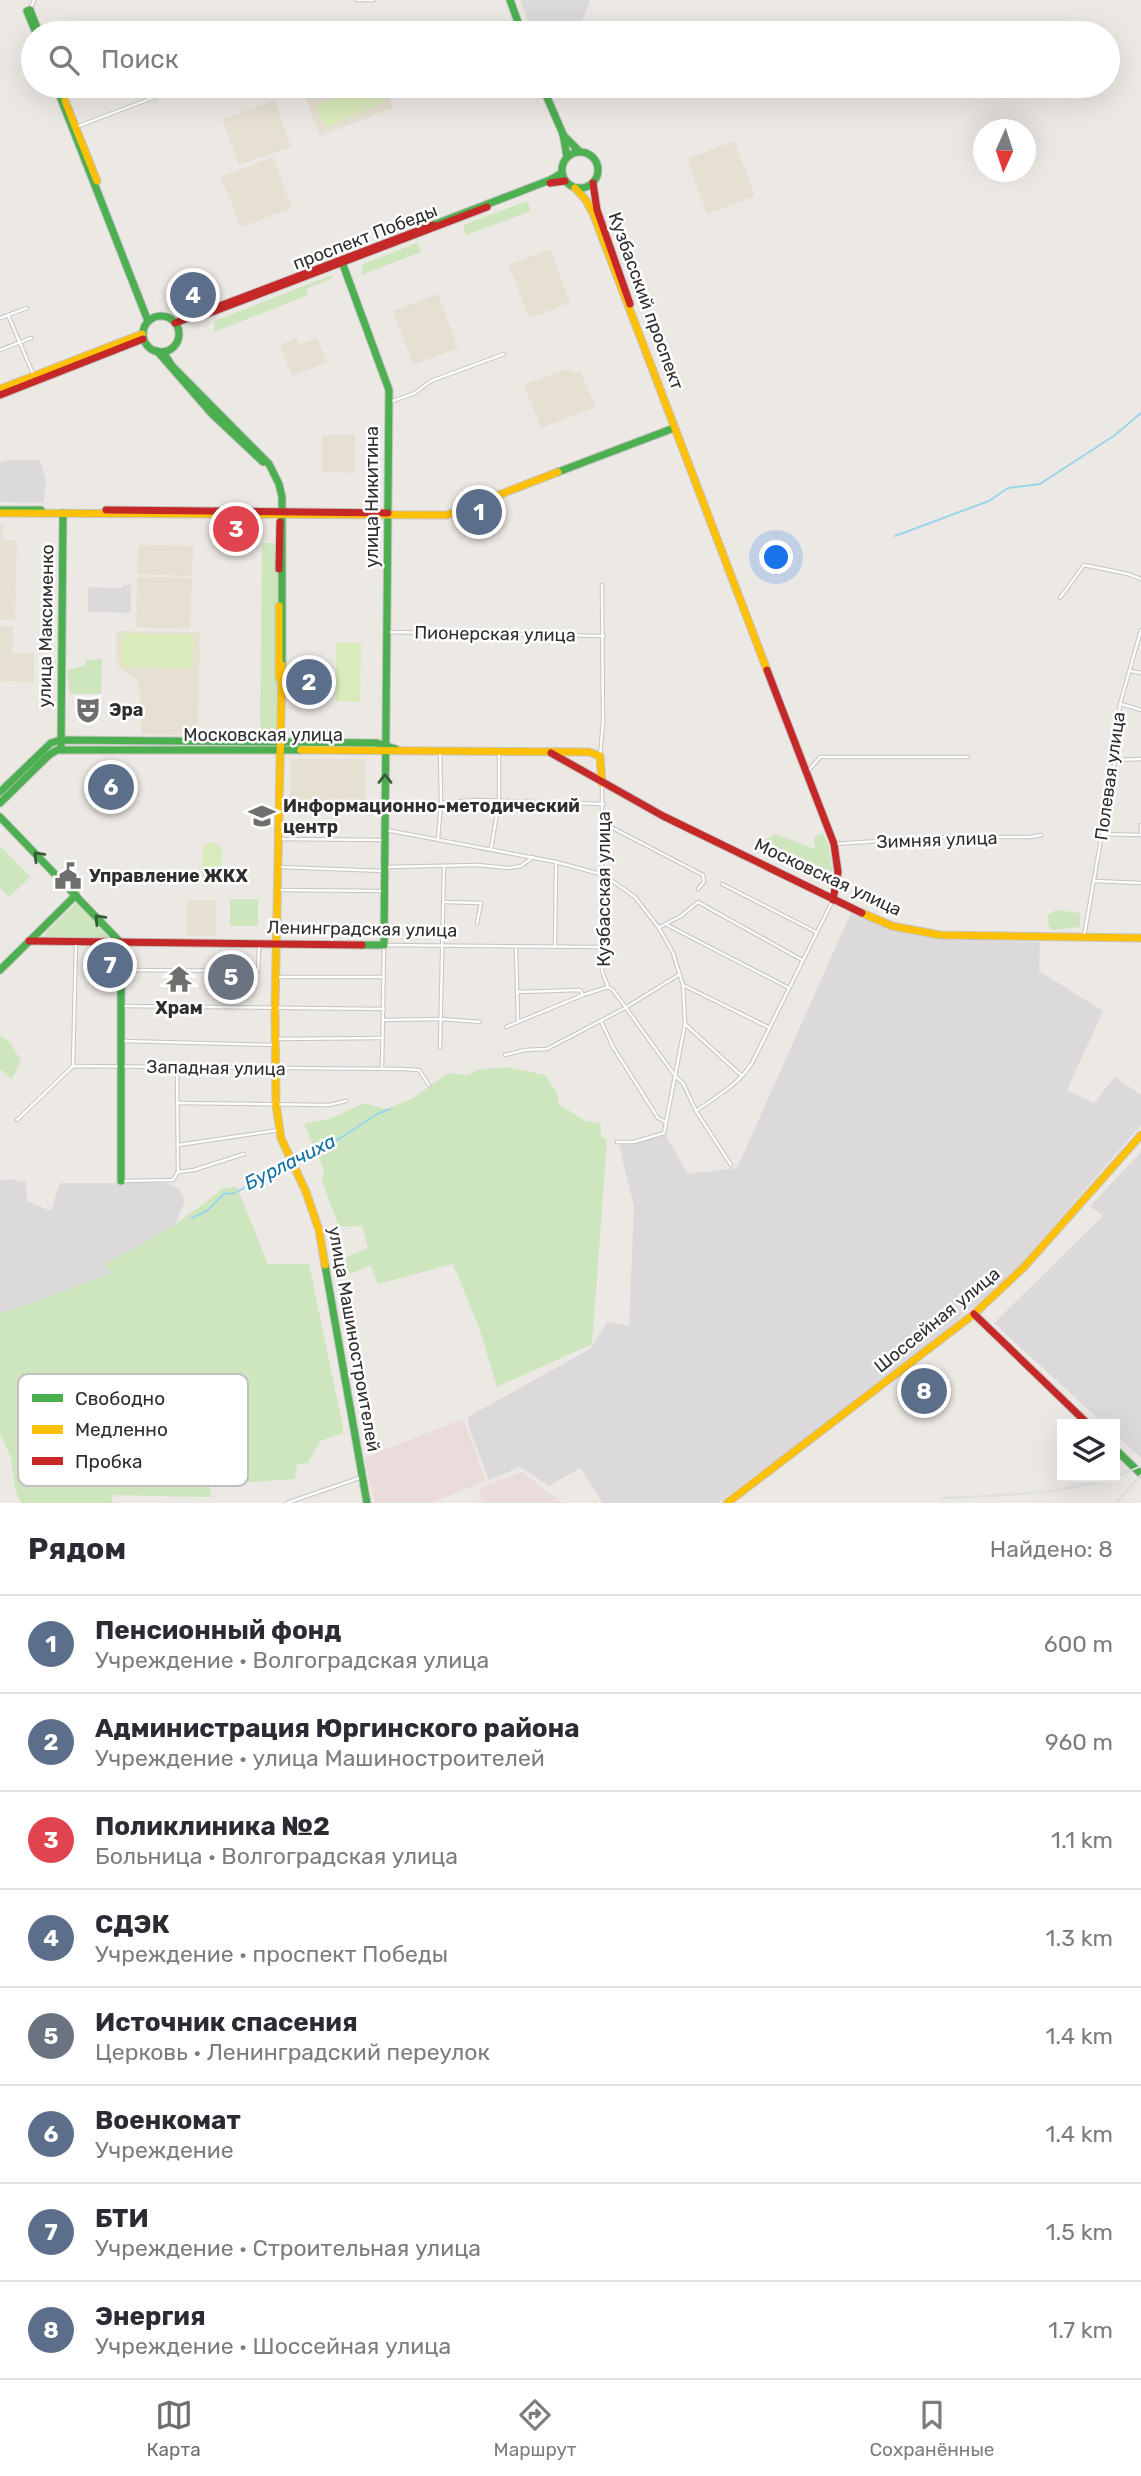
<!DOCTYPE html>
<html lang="ru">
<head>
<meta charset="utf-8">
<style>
  :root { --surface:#fff; --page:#f2f2f3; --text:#2b2b33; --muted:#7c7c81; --line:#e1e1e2; --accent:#706f6e }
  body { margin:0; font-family:Rubik,sans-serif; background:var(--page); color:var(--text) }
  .controls { position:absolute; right:21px; bottom:21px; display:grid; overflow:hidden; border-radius:0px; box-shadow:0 7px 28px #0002 }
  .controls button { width:63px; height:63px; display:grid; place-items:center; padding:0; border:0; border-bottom:2px solid var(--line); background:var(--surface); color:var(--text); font:35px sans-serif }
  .compass { position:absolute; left:973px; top:119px; width:63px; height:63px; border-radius:50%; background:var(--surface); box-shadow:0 7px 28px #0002; rotate:183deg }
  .you { position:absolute; left:777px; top:558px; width:24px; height:24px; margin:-18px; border:5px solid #fff; border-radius:50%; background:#1a73e8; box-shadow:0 0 0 10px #1a73e833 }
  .badge { display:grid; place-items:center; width:46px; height:46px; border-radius:50%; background:var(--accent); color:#fff; font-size:23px; font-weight:700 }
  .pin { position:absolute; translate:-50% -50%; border:4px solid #fff; box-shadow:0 2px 7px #0006 }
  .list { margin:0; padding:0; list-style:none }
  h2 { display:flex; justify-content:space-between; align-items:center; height:91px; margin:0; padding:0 28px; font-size:30px }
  h2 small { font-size:23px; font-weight:400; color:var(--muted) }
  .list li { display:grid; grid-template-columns:46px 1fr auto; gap:21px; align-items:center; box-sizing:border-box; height:98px; padding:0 28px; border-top:2px solid var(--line) }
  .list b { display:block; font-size:26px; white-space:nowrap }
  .list p { margin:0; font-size:23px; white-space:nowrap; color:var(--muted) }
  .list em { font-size:23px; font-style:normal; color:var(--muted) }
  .icon { flex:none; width:38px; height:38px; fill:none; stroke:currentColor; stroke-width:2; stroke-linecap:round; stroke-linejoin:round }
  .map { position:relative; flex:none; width:1141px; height:1503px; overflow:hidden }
  .search { position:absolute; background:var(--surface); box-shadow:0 7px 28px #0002; left:21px; right:21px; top:21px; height:77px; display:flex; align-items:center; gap:18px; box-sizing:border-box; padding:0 24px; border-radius:38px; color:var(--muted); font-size:26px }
  .sheet { height:875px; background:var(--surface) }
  nav { display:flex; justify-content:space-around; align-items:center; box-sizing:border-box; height:98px; border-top:2px solid var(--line); background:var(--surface); font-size:19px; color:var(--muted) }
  nav a { display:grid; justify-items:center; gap:4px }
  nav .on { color:var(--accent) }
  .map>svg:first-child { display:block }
  .industrial { fill:#dcd9db }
  .education { fill:#e6e0d3 }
  .medical { fill:#e9dcdb }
  .green { fill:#cee6be }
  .pitch { fill:#d9eabb }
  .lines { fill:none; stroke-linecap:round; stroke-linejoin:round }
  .stream { stroke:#99d6ec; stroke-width:2 }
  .street-casing { stroke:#c5c4c5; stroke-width:4.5 }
  .fast-casing { stroke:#c5c4c5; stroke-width:9 }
  .slow-casing { stroke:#c5c4c5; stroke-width:9 }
  .jam-casing { stroke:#c5c4c5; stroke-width:9 }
  .street { stroke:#fcfcfb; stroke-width:2.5 }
  .fast { stroke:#4caf50; stroke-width:7 }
  .slow { stroke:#ffc107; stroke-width:7 }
  .jam { stroke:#c62828; stroke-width:7 }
  .rail { stroke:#dfdfe1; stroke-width:2 }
  .oneway { stroke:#385b3a }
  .labels { text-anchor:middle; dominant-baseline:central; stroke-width:5; stroke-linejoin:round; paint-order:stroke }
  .street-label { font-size:18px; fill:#2e2e2e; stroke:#fff }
  .poi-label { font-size:18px; font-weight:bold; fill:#2e2e2e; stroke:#fff; text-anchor:start }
  .water-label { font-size:19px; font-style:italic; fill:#0d6fa3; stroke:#fff }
  .key { fill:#fff; stroke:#c0c0c0; stroke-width:2 }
  .key-label { font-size:19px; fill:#2e2e2e }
</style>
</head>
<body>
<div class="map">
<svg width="1141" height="1503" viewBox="0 0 1141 1503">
  <rect width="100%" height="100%" fill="#ece8e4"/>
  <!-- industrial -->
  <g class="industrial">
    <polygon points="520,0 590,0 578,33 532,33"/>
    <polygon points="9,460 40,460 46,479 44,503 0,502 0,462"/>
    <polygon points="123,585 131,585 131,613 88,612 88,587 122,588"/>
    <polygon points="851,913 912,934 935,938 1040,942 1039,971 1103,1011 1067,1090 1094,1103 1115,1077 1141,1095 1141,1125 1018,1267 997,1287 919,1353 718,1503 603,1503 580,1468 549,1486 520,1467 489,1480 470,1430 468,1417 590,1349 607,1322 629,1326 634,1207 619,1145 665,1135 688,1174 737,1168"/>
    <polygon points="1141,1152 1141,1458 1115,1434 1115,1424 1104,1424 994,1323 1103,1216 1090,1206"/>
    <polygon points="10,1179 26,1182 27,1201 51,1211 60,1183 166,1183 179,1189 185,1201 175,1225 106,1264 112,1273 35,1302 0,1313 0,1180"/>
  </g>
  <!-- education -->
  <g class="education">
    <polygon points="301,86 385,86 393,108 320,136"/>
    <polygon points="275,101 291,147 239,165 222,119"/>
    <polygon points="734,141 755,196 707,214 687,159"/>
    <polygon points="273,157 292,208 241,227 221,177"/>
    <polygon points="550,249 570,303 529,318 509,265"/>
    <polygon points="438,294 458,348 413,365 393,311"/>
    <polygon points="296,338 299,345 317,338 327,362 292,376 280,345"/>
    <polygon points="567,369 576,373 581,372 595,407 541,428 524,385"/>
    <polygon points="322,435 355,435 354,473 322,472"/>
    <polygon points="0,524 3,524 3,540 17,540 15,620 0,620"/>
    <polygon points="138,545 193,546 192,576 137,574"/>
    <polygon points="137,577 192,578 190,629 136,627"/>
    <polygon points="0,626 13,626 12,653 34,653 34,682 0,681"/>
    <polygon points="116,631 200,632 198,735 141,734 140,694 137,680 120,669 116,660"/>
    <polygon points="291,759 364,759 367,812 290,802"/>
    <rect x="187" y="900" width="29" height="36"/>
  </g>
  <!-- medical -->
  <g class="medical">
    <polygon points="463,1419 486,1481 431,1503 375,1503 364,1458"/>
    <polygon points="522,1472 562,1503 482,1503 479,1495 481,1487"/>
  </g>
  <!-- green -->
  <g class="green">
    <polygon points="527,201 531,211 466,235 463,225"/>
    <polygon points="417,243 421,252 361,275 363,264"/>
    <polygon points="332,275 333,278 306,289 308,295 214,332 214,321"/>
    <polygon points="262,543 279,543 278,735 260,734"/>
    <polygon points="102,659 101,694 70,694 67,670 84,666 87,660"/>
    <polygon points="823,833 829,847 832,872 762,841 776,834 815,849 814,837"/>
    <polygon points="0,846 30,877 9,897 0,888"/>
    <rect x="230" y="899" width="28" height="27"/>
    <polygon points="78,901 110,934 111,940 46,940 45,934"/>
    <polygon points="1056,910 1080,913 1080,927 1051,930 1048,924 1048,915"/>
    <polygon points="0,1036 10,1043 21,1061 12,1079 0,1069"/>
    <polygon points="507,1067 545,1075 557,1093 559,1104 585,1121 600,1123 601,1136 607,1140 592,1344 497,1387 480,1330 453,1264 378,1284 371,1265 350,1274 344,1258 368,1248 362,1226 339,1227 322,1181 324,1169 304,1124 330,1119 364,1103 386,1109 412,1099 448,1073 468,1075 477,1070"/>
    <polygon points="237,1187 268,1264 309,1264 344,1433 320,1441 308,1463 297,1464 295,1479 210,1485 211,1497 111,1495 113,1503 21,1503 15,1489 11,1458 0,1434 0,1313 35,1302 112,1273 105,1264 175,1225 224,1188"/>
  </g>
  <!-- pitch -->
  <g class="pitch">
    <polygon points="362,86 377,86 384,102 326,127 316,105"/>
    <polygon points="122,633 194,635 193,668 122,667"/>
    <polygon points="336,643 361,643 360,702 336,701"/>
    <path d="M213 842 220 846 222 850 221 879 216 885C196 886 203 864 203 849L208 843Z"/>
  </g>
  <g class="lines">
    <!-- stream -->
    <g class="stream">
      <polyline points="895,536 989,501 1008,488 1040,484 1115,435 1141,413"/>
      <polyline points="192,1218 207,1211 224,1194 235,1193 249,1185 271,1168 309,1154 342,1137 377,1114 390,1109"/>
    </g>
    <defs>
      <g id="street">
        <polyline points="357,0 374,0"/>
        <polyline points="30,10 34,0"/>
        <polyline points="76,127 184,86"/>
        <polyline points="8,315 34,376"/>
        <polyline points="0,318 27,308"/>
        <polyline points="0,350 31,338"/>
        <polyline points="390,402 415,393 431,381 504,354"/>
        <polyline points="1060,598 1084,565 1128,574 1141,579"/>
        <polyline points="387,632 604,636"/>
        <polyline points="1131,671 1141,673"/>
        <polyline points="1121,704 1141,710"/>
        <polyline points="600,756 603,722 602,585"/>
        <polyline points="1116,760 1141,759"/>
        <polyline points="806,774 820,757 968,757"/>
        <polyline points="602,783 602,971 608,987 613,990 676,1077 683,1083 696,1111 731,1165"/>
        <polyline points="441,803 476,800 604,804"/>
        <polyline points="603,823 703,875 704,882 698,889"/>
        <polyline points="386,830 556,862 604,875 635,897 659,928 673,953 683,985 685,1024 664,1133 634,1142 617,1142"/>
        <polyline points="1102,834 1141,835"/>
        <polyline points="1141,835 1141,825"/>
        <polyline points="279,839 384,840"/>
        <polyline points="438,839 441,803 440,751"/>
        <polyline points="834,844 939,837 1030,837 1041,835"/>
        <polyline points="491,849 499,801 499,752"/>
        <polyline points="279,867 384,871"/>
        <polyline points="385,867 477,865 509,868 521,866 533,857"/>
        <polyline points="1095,881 1141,883"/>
        <polyline points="722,884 816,932"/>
        <polyline points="278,890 385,891"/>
        <polyline points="443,902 481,903 477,923"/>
        <polyline points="667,925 789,988"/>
        <polyline points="660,927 681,916 698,902 802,960"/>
        <polyline points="1084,936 1115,760 1120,704 1141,630"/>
        <polyline points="555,947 556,863"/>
        <polyline points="516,949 518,1022"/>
        <polyline points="123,970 258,971 259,946"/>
        <polyline points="277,977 384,977"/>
        <polyline points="683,985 770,1028"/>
        <polyline points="519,992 580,990 583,995"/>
        <polyline points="122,1006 384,1009"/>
        <polyline points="383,1020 442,1019 480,1022"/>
        <polyline points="601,1021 613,1047 658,1118 666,1122"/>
        <polyline points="685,1024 742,1076"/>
        <polyline points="506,1027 583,995 608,987"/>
        <polyline points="276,1039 383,1038"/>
        <polyline points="122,1041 276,1045"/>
        <polyline points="440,1047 444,866"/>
        <polyline points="505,1055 525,1050 547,1049 625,1008 680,974"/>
        <polyline points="73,1065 76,942"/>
        <polyline points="382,1069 384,945 602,947"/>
        <polyline points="178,1103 329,1105 346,1101"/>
        <path d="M696 1111C717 1096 738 1085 752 1063L833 900"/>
        <polyline points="17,1120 73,1066 402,1069 419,1070 429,1085"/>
        <polyline points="178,1145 279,1130"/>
        <polyline points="178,1172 194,1170 244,1154"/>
        <polyline points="121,1181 173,1180 178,1172 177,1069"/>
        <polyline points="287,1503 362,1477"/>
      </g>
      <g id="fast">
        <polyline points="510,0 522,33"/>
        <polyline points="30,10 27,11 36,33"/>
        <polyline points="30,10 39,33"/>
        <polyline points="56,86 148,321"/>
        <polyline points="542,86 563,134 567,157"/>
        <polyline points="563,135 579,151"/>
        <circle cx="580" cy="170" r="18"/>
        <polyline points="433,225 550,180 562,173"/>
        <polyline points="342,262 389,390 384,945 362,945"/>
        <circle cx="161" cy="334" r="18"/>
        <polyline points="157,351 212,414 263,462"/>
        <polyline points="163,352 172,366 269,464 279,484 282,497 282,665"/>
        <polyline points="558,472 674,428"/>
        <polyline points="0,510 41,510"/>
        <polyline points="61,749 63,513"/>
        <polyline points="0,792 51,743 60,740 377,743 396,749"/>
        <polyline points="0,803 49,755 57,750 301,750"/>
        <polyline points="0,817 121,943 121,1181"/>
        <polyline points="0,970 76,895"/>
        <polyline points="325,1265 367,1503"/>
        <polyline points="1115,1449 1141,1474"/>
      </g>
      <g id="slow">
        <polyline points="65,101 97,181"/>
        <polyline points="575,188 586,200 593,213 767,670"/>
        <polyline points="0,389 142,334"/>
        <polyline points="0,513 447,515 558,472"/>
        <polyline points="279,606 279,678"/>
        <polyline points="282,665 275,1007 276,1105 281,1138 306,1192 319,1230 325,1265"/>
        <polyline points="301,750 589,752 600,756 602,783"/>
        <polyline points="862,913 892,926 940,935 1141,938"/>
        <polyline points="727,1503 974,1314 1024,1267 1141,1135"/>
      </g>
      <g id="jam">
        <polyline points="550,183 565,181"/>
        <polyline points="593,183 597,210 630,304"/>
        <polyline points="204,315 487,207"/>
        <polyline points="175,323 433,225"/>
        <polyline points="0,395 143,339"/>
        <polyline points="106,510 388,513"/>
        <polyline points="279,569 280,522"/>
        <polyline points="767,670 834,844 838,872 833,900"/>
        <polyline points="551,753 663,816 862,913"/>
        <polyline points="29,941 362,945"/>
        <polyline points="974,1314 1088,1424"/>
      </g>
    </defs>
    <!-- street casing -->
    <use href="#street" class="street-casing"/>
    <!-- fast casing -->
    <use href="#fast" class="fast-casing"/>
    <!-- slow casing -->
    <use href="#slow" class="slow-casing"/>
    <!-- jam casing -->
    <use href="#jam" class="jam-casing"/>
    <!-- street -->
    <use href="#street" class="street"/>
    <!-- fast -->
    <use href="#fast" class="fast"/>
    <!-- slow -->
    <use href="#slow" class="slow"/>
    <!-- jam -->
    <use href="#jam" class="jam"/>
    <!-- rail -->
    <g class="rail">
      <path d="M942 1498C1009 1494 1080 1496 1141 1466"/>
      <polyline points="1116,1503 1141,1475"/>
    </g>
  </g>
  <!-- one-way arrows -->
  <defs><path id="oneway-chevron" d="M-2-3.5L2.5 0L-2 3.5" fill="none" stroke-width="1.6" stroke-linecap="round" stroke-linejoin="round" transform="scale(1.75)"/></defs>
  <g class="oneway">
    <use href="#oneway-chevron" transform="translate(385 779) rotate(-90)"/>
    <use href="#oneway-chevron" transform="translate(38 856) rotate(-134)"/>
    <use href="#oneway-chevron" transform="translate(99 919) rotate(-133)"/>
  </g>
  <!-- icons -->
  <defs>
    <symbol id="theatre-bare" viewBox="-9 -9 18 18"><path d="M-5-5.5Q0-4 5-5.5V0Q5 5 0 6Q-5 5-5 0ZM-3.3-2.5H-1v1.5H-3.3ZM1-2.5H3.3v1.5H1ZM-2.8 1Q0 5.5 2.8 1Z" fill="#706f6e" stroke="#fff" stroke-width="2.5" paint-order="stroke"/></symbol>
    <symbol id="university-bare" viewBox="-9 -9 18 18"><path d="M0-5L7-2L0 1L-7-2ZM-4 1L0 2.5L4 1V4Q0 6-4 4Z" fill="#706f6e" stroke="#fff" stroke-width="2.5" paint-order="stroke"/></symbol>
    <symbol id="civic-bare" viewBox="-9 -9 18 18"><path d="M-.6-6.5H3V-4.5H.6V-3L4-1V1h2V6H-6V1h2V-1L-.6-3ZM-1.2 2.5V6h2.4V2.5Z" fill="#706f6e" stroke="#fff" stroke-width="2.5" paint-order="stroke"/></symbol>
    <symbol id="temple-bare" viewBox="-9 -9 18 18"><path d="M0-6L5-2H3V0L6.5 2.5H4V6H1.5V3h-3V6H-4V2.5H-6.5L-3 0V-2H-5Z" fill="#706f6e" stroke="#fff" stroke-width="2.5" paint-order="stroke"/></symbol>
  </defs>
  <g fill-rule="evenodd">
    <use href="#theatre-bare" x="69" y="691" width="38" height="38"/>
    <use href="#university-bare" x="243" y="797" width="38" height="38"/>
    <use href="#civic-bare" x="49" y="857" width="38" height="38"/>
    <use href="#temple-bare" x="160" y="960" width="38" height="38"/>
  </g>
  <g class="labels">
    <!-- street labels -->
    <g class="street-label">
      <text transform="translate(365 237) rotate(-21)">проспект Победы</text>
      <text transform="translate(646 301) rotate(70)">Кузбасский проспект</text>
      <text transform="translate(372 497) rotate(-90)">улица Никитина</text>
      <text transform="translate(46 626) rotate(-89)">улица Максименко</text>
      <text transform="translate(495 634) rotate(1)">Пионерская улица</text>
      <text x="263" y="735">Московская улица</text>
      <text transform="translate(1110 776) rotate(-82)">Полевая улица</text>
      <text transform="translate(937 840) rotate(-2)">Зимняя улица</text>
      <text transform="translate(828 877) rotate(25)">Московская улица</text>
      <text transform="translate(604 889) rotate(-90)">Кузбасская улица</text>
      <text transform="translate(362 929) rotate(1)">Ленинградская улица</text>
      <text transform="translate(216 1068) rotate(1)">Западная улица</text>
      <text transform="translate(937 1320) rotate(-39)">Шоссейная улица</text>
      <text transform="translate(354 1339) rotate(80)">улица Машиностроителей</text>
    </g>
    <!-- poi labels -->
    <g class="poi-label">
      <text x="109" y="710">Эра</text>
      <text x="283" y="806">Информационно-методический<tspan x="283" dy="21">центр</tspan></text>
      <text x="89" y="876">Управление ЖКХ</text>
      <text x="179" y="1008" text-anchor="middle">Храм</text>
    </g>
    <!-- water labels -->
    <g class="water-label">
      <text transform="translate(290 1162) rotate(-27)">Бурлачиха</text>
    </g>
  </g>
  <!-- legend -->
  <rect x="18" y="1374" width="230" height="112" rx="10" class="key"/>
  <rect x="32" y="1394" width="31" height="8" fill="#4caf50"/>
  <rect x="32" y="1425" width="31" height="9" fill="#ffc107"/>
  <rect x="32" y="1457" width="31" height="8" fill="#c62828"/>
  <g class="key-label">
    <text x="75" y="1405">Свободно</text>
    <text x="75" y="1436">Медленно</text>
    <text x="75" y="1468">Пробка</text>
  </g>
</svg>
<div class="controls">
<button><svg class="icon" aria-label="layers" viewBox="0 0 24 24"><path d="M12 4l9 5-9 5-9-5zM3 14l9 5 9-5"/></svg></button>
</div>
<svg class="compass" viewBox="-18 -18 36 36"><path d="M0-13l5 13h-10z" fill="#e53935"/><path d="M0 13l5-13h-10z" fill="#7c7c81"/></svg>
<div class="you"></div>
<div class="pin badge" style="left:479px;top:512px;background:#5c6f8a">1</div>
<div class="pin badge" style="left:309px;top:682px;background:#5c6f8a">2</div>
<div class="pin badge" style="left:236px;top:529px;background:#e0444e">3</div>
<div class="pin badge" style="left:193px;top:295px;background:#5c6f8a">4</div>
<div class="pin badge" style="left:231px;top:977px;background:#6b7280">5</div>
<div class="pin badge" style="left:111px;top:787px;background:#5c6f8a">6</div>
<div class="pin badge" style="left:110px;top:965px;background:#5c6f8a">7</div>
<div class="pin badge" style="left:924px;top:1391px;background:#5c6f8a">8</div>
<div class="search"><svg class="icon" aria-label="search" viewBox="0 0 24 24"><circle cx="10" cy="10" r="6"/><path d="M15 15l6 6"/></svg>Поиск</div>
</div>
<section class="sheet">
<h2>Рядом<small>Найдено: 8</small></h2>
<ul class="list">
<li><span class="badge" style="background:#5c6f8a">1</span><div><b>Пенсионный фонд</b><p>Учреждение · Волгоградская улица</p></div><em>600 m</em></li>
<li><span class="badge" style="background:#5c6f8a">2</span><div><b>Администрация Юргинского района</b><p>Учреждение · улица Машиностроителей</p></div><em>960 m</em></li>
<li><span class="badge" style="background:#e0444e">3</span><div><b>Поликлиника №2</b><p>Больница · Волгоградская улица</p></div><em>1.1 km</em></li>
<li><span class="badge" style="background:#5c6f8a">4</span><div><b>СДЭК</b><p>Учреждение · проспект Победы</p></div><em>1.3 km</em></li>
<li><span class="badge" style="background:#6b7280">5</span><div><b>Источник спасения</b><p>Церковь · Ленинградский переулок</p></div><em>1.4 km</em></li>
<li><span class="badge" style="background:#5c6f8a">6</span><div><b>Военкомат</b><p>Учреждение</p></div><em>1.4 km</em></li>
<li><span class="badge" style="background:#5c6f8a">7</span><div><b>БТИ</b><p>Учреждение · Строительная улица</p></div><em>1.5 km</em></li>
<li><span class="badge" style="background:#5c6f8a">8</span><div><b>Энергия</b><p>Учреждение · Шоссейная улица</p></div><em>1.7 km</em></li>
</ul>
</section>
<nav>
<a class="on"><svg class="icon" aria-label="map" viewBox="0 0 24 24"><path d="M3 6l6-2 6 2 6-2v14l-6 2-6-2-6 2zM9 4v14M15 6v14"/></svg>Карта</a>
<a><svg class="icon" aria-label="directions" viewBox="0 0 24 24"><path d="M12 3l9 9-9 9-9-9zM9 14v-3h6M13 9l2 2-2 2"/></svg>Маршрут</a>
<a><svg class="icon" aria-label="saved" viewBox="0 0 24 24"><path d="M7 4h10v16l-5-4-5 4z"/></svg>Сохранённые</a>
</nav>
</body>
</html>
